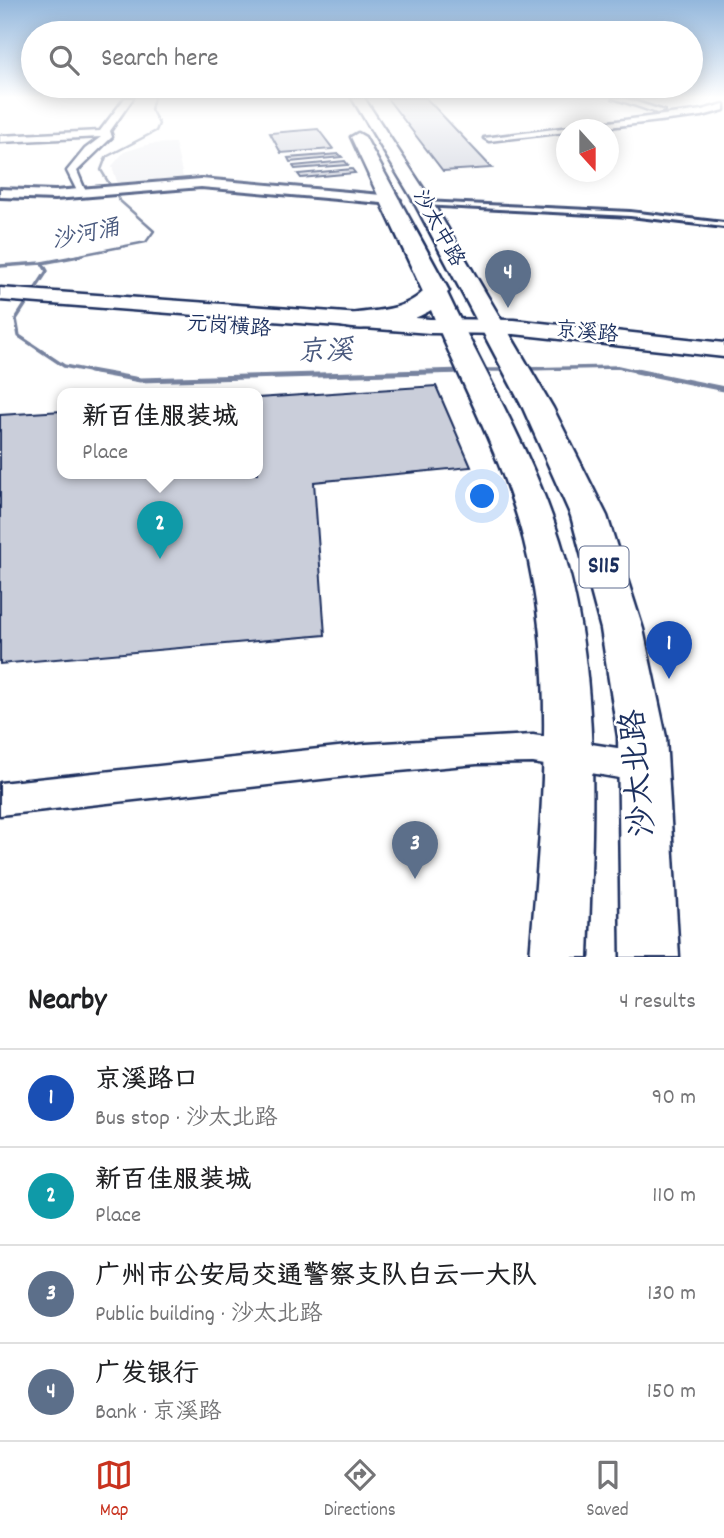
<!DOCTYPE html>
<html lang="en">
<head>
<meta charset="utf-8">
<style>
  :root { --surface:#fff; --page:#f2f2f2; --text:#202124; --muted:#757577; --line:#e0e0e0; --accent:#c8321e }
  body { margin:0; font-family:Dekko,"LXGW WenKai TC",sans-serif; background:var(--page); color:var(--text) }
  .compass { position:absolute; left:556px; top:119px; width:63px; height:63px; border-radius:50%; background:var(--surface); box-shadow:0 4px 18px #0003; rotate:159deg }
  .you { position:absolute; left:483px; top:497px; width:24px; height:24px; margin:-18px; border:5px solid #fff; border-radius:50%; background:#1a73e8; box-shadow:0 0 0 10px #1a73e833 }
  .badge { display:grid; place-items:center; width:46px; height:46px; border-radius:50%; background:var(--accent); color:#fff; font-size:23px; font-weight:700 }
  .pin { position:absolute; translate:-50% -58px; filter:drop-shadow(0 2px 4px #0008) }
  .pin::after { content:''; position:absolute; top:37px; width:24px; height:21px; background:inherit; clip-path:polygon(0 0,100% 0,50% 100%) }
  .popup { position:absolute; left:57px; top:388px; width:206px; height:91px; box-sizing:border-box; display:grid; place-content:center; border-radius:14px; background:var(--surface); filter:drop-shadow(0 2px 5px #0005); font-size:23px; white-space:nowrap; color:var(--muted) }
  .popup b { font-size:26px; color:var(--text) }
  .popup::after { content:''; position:absolute; left:50%; top:100%; margin-left:-14px; border:14px solid transparent; border-top-color:var(--surface) }
  .list { margin:0; padding:0; list-style:none }
  h2 { display:flex; justify-content:space-between; align-items:center; height:91px; margin:0; padding:0 28px; font-size:30px }
  h2 small { font-size:23px; font-weight:400; color:var(--muted) }
  .list li { display:grid; grid-template-columns:46px 1fr auto; gap:21px; align-items:center; box-sizing:border-box; height:98px; padding:0 28px; border-top:2px solid var(--line) }
  .list b { display:block; font-size:26px; white-space:nowrap }
  .list p { margin:0; font-size:23px; white-space:nowrap; color:var(--muted) }
  .list em { font-size:23px; font-style:normal; color:var(--muted) }
  .icon { flex:none; width:38px; height:38px; fill:none; stroke:currentColor; stroke-width:2; stroke-linecap:round; stroke-linejoin:round }
  .map { position:relative; flex:none; width:724px; height:957px; overflow:hidden }
  .search { position:absolute; background:var(--surface); box-shadow:0 4px 18px #0003; left:21px; right:21px; top:21px; height:77px; display:flex; align-items:center; gap:18px; box-sizing:border-box; padding:0 24px; border-radius:38px; color:var(--muted); font-size:26px }
  .sheet { height:483px; background:var(--surface) }
  nav { display:flex; justify-content:space-around; align-items:center; box-sizing:border-box; height:98px; border-top:2px solid var(--line); background:var(--surface); font-size:19px; color:var(--muted) }
  nav a { display:grid; justify-items:center; gap:4px }
  nav .on { color:var(--accent) }
  .map>svg:first-child { display:block }
  .built { fill:#eff0f4 }
  .lines { fill:none; stroke-linecap:round; stroke-linejoin:round }
  .stream-far2 { stroke:#77839f; stroke-width:2.5 }
  .stream-far1 { stroke:#77839f; stroke-width:3.5 }
  .stream { stroke:#77839f; stroke-width:5 }
  .building { fill:#caceda; stroke:#1b2f5e; stroke-width:2 }
  .service-casing { stroke:#1b2f5e; stroke-width:6 }
  .minor-casing { stroke:#1b2f5e; stroke-width:5 }
  .tertiary-casing { stroke:#1b2f5e; stroke-width:6 }
  .secondary-casing { stroke:#1b2f5e; stroke-width:5 }
  .primary-casing { stroke:#1b2f5e; stroke-width:5 }
  .service { fill:#fff; fill-rule:evenodd }
  .minor { fill:#fff; fill-rule:evenodd }
  .tertiary { fill:#fff; fill-rule:evenodd }
  .secondary { fill:#fff; fill-rule:evenodd }
  .primary { fill:#fff; fill-rule:evenodd }
  .labels { text-anchor:middle; dominant-baseline:central; stroke-width:5; stroke-linejoin:round; paint-order:stroke }
  .far-street-label { font-size:21px; fill:#1b2f5e; stroke:#fff }
  .far-water-label { font-size:23px; font-style:italic; fill:#49597e; stroke:#fff }
  .shield { fill:#fff; stroke:#5f6d8e; stroke-width:2 }
  .shield-label { font-size:24px; font-weight:bold; fill:#1b2f5e }
  .water-label { font-size:28px; font-style:italic; fill:#49597e; stroke:#fff }
  .near-street-label { font-size:32px; fill:#1b2f5e; stroke:#fff }
</style>
</head>
<body>
<div class="map">
<svg width="724" height="957" viewBox="0 0 724 957">
  <rect width="100%" height="100%" fill="#fff"/>
  <filter id="ink" filterUnits="userSpaceOnUse"><feTurbulence type="fractalNoise" baseFrequency=".0143" numOctaves="2"/><feDisplacementMap in="SourceGraphic" scale="14" xChannelSelector="R" yChannelSelector="G"/><feConvolveMatrix kernelMatrix="1 2 1 2 8 2 1 2 1" color-interpolation-filters="sRGB"/></filter>
  <g filter="url(#ink)">
    <!-- built -->
    <polygon class="built" points="175,143 183,177 118,184 112,166 124,152 150,144"/>
    <g class="lines">
      <!-- stream-far2 -->
      <polyline class="stream-far2" points="70,257 146,242 154,231 119,200 101,170 106,157 156,131 159,124 151,109 154,98"/>
      <!-- stream-far1 -->
      <g class="stream-far1">
        <polyline points="42,263 47,271 16,319 19,336 64,366 99,373"/>
        <polyline points="0,266 42,263 79,256"/>
        <polyline points="523,369 618,367 645,373"/>
        <polyline points="481,370 510,370"/>
        <polyline points="410,373 464,371"/>
      </g>
      <!-- stream -->
      <g class="stream">
        <polyline points="90,371 140,380 464,371"/>
        <polyline points="636,371 724,389"/>
      </g>
    </g>
    <!-- building -->
    <g class="building">
      <polygon points="387,98 426,98 492,168 443,171"/>
      <polygon points="318,129 333,149 281,153 270,133"/>
      <polygon points="339,154 342,157 290,162 288,158"/>
      <polygon points="345,161 348,165 295,169 293,166"/>
      <polygon points="352,169 355,173 301,178 298,174"/>
      <polygon points="436,386 471,467 314,482 325,635 0,664 0,415 62,411 62,473 258,473 258,398"/>
    </g>
    <g class="lines">
      <defs>
        <polygon id="service" points="424,202 630,212 724,223 724,227 630,216 422,205 421,204"/>
        <g id="minor">
          <polygon points="125,98 133,98 110,131 112,137 77,171 87,195 79,195 67,171 85,149 101,137 0,142 0,136 100,131"/>
          <polygon points="613,98 624,98 664,111 657,113"/>
          <polygon points="724,104 724,110 702,116 489,141 484,138 702,110"/>
          <polygon points="533,735 643,752 654,757 658,767 654,777 643,782 533,763 477,764 366,774 0,815 0,783 366,744"/>
        </g>
        <polygon id="tertiary" points="201,179 393,196 400,200 393,204 201,187 55,199 0,197 0,189 55,191"/>
        <polygon id="secondary" points="0,288 430,319 514,320 724,343 724,357 514,334 430,333 0,300"/>
        <g id="primary">
          <polygon points="352,98 364,98 431,200 553,408 607,516 643,629 666,737 679,957 621,957 618,737 601,629 571,516 523,408 413,200"/>
          <path d="M358 133 365 137 449 291 447 293C485 374 533 454 560 540 602 672 593 820 588 957H530C541 821 558 675 524 541 504 460 462 386 431 310 408 324 367 333 341 326L338 321 341 316C370 309 400 314 423 292L351 137Z"/>
        </g>
      </defs>
      <!-- service casing -->
      <use href="#service" class="service-casing"/>
      <!-- minor casing -->
      <use href="#minor" class="minor-casing"/>
      <!-- tertiary casing -->
      <use href="#tertiary" class="tertiary-casing"/>
      <!-- secondary casing -->
      <use href="#secondary" class="secondary-casing"/>
      <!-- primary casing -->
      <use href="#primary" class="primary-casing"/>
      <!-- service -->
      <use href="#service" class="service"/>
      <!-- minor -->
      <use href="#minor" class="minor"/>
      <!-- tertiary -->
      <use href="#tertiary" class="tertiary"/>
      <!-- secondary -->
      <use href="#secondary" class="secondary"/>
      <!-- primary -->
      <use href="#primary" class="primary"/>
    </g>
  </g>
  <!-- sky -->
  <linearGradient id="sky" x2="0" y2="1"><stop stop-color="#93b7dc"/><stop offset="0.42" stop-color="#fff"/><stop offset="1" stop-color="#fff" stop-opacity="0"/></linearGradient>
  <rect width="724" height="232" fill="url(#sky)"/>
  <g class="labels">
    <!-- far-street labels -->
    <g class="far-street-label">
      <text transform="translate(437 229) rotate(61)">沙太中路</text>
      <text transform="translate(229 328) rotate(4)">元岗横路</text>
      <text transform="translate(587 334) rotate(5)">京溪路</text>
    </g>
    <!-- far-water labels -->
    <g class="far-water-label">
      <text transform="translate(86 236) rotate(-12)">沙河涌</text>
    </g>
    <!-- shield labels -->
    <rect class="shield" x="579.5" y="546.5" width="49" height="41" rx="5"/>
    <g class="shield-label">
      <text x="604" y="567">S115</text>
    </g>
    <!-- water labels -->
    <g class="water-label">
      <text transform="translate(325 354) rotate(-2)">京溪</text>
    </g>
    <!-- near-street labels -->
    <g class="near-street-label">
      <text transform="translate(641 773) rotate(-95)">沙太北路</text>
    </g>
  </g>
</svg>
<svg class="compass" viewBox="-18 -18 36 36"><path d="M0-13l5 13h-10z" fill="#e53935"/><path d="M0 13l5-13h-10z" fill="#757577"/></svg>
<div class="you"></div>
<div class="pin badge" style="left:669px;top:679px;background:#1a4fb4">1</div>
<div class="pin badge" style="left:160px;top:559px;background:#0f9aa8">2</div>
<div class="popup"><b>新百佳服装城</b>Place</div>
<div class="pin badge" style="left:415px;top:879px;background:#5c6f8a">3</div>
<div class="pin badge" style="left:508px;top:308px;background:#5c6f8a">4</div>
<div class="search"><svg class="icon" aria-label="search" viewBox="0 0 24 24"><circle cx="10" cy="10" r="6"/><path d="M15 15l6 6"/></svg>Search here</div>
</div>
<section class="sheet">
<h2>Nearby<small>4 results</small></h2>
<ul class="list">
<li><span class="badge" style="background:#1a4fb4">1</span><div><b>京溪路口</b><p>Bus stop · 沙太北路</p></div><em>90 m</em></li>
<li><span class="badge" style="background:#0f9aa8">2</span><div><b>新百佳服装城</b><p>Place</p></div><em>110 m</em></li>
<li><span class="badge" style="background:#5c6f8a">3</span><div><b>广州市公安局交通警察支队白云一大队</b><p>Public building · 沙太北路</p></div><em>130 m</em></li>
<li><span class="badge" style="background:#5c6f8a">4</span><div><b>广发银行</b><p>Bank · 京溪路</p></div><em>150 m</em></li>
</ul>
</section>
<nav>
<a class="on"><svg class="icon" aria-label="map" viewBox="0 0 24 24"><path d="M3 6l6-2 6 2 6-2v14l-6 2-6-2-6 2zM9 4v14M15 6v14"/></svg>Map</a>
<a><svg class="icon" aria-label="directions" viewBox="0 0 24 24"><path d="M12 3l9 9-9 9-9-9zM9 14v-3h6M13 9l2 2-2 2"/></svg>Directions</a>
<a><svg class="icon" aria-label="saved" viewBox="0 0 24 24"><path d="M7 4h10v16l-5-4-5 4z"/></svg>Saved</a>
</nav>
</body>
</html>
